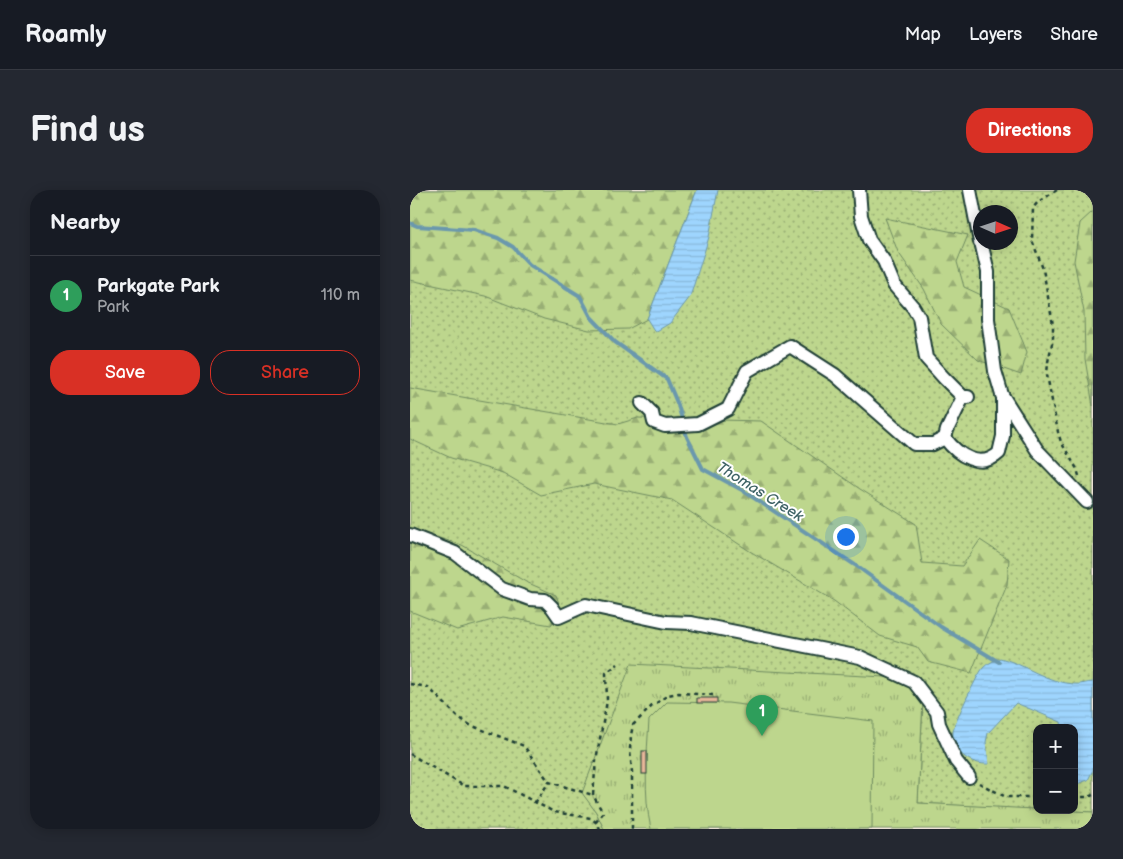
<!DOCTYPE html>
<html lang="en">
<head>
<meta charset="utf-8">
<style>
  :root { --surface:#171b24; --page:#242831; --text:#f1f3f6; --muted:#9ea1a6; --line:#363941; --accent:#d93025 }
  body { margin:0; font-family:"Balsamiq Sans",sans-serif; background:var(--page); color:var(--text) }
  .controls { position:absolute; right:15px; bottom:15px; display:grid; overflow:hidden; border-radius:10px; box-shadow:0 2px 12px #0003 }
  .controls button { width:45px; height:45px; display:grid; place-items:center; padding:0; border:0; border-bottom:1px solid var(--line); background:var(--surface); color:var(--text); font:25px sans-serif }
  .compass { position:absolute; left:563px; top:15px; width:45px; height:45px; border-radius:50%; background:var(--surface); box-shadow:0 2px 12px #0003; rotate:93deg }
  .you { position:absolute; left:435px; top:346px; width:18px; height:18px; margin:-12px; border:4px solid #fff; border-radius:50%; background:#1a73e8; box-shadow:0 0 0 8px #1a73e833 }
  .badge { display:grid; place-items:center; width:32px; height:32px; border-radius:50%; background:var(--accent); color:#fff; font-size:16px; font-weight:700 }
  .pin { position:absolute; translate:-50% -41px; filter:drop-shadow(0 1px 2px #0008) }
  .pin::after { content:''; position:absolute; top:26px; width:18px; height:15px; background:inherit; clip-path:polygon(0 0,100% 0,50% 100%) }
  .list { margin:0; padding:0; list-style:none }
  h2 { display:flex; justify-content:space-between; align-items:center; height:65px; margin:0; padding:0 20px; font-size:21px }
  h2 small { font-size:16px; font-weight:400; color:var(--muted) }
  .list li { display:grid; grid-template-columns:32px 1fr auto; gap:15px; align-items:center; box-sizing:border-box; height:80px; padding:0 20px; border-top:1px solid var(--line) }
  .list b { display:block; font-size:19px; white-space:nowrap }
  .list p { margin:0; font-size:16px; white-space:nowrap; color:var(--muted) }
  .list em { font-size:16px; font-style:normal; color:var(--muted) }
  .actions { display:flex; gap:10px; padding:15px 20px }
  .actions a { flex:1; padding:11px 0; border:1px solid var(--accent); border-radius:20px; text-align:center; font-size:18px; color:var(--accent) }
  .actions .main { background:var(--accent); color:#fff }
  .map { position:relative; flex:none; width:683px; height:639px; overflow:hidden; border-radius:20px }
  header { display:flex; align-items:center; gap:30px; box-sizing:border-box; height:70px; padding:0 25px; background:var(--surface); border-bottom:1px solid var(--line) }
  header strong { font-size:24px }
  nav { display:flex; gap:28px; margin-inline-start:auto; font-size:18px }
  .intro { display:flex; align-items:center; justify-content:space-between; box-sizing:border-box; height:120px; padding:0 30px }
  h1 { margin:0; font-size:35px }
  .button { padding:12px 22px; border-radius:20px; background:var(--accent); color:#fff; font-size:18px; font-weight:700 }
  main { display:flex; gap:30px; padding:0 30px }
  aside { flex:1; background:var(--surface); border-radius:20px; box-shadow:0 2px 12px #0003 }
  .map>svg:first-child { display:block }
  .grass { fill:url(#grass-dots); stroke:#6e8a60; fill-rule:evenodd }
  .forest { fill:url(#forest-firs); stroke:#6e8a60 }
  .park { fill:url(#park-tufts); stroke:#6e8a60 }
  .pitch { fill:#bdd68d; stroke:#6e8a60 }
  .water { fill:url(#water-rules); stroke:#6b98ad }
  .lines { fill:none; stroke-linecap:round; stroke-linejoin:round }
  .stream { stroke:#6b98ad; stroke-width:4 }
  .building { fill:#e6b598; stroke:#1f3d34 }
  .minor-casing { stroke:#1f3d34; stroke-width:16 }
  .path { stroke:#1f3d34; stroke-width:2.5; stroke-dasharray:4 4; stroke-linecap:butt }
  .minor { stroke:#fff; stroke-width:12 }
  .labels { text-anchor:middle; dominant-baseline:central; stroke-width:4; stroke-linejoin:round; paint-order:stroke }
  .water-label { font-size:15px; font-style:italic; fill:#3f6366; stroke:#fff }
</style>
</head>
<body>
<header>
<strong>Roamly</strong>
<nav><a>Map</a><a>Layers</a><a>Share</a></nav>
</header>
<div class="intro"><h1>Find us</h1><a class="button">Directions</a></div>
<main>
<aside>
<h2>Nearby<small></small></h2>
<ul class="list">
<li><span class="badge" style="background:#2e9e5b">1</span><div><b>Parkgate Park</b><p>Park</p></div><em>110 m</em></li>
</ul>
<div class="actions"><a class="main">Save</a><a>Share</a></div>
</aside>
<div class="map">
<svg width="683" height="639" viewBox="0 0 683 639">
  <defs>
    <pattern id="grass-dots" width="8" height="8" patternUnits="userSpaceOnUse" patternTransform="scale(1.25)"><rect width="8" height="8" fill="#bdd68d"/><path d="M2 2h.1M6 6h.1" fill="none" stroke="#99af74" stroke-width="1.8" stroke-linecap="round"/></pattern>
    <pattern id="forest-firs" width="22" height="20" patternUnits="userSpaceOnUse" patternTransform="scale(1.25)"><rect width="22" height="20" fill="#bdd68d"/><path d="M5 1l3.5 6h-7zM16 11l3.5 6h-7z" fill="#99af74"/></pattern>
    <pattern id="park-tufts" width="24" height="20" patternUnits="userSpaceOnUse" patternTransform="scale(1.25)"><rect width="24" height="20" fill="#bdd68d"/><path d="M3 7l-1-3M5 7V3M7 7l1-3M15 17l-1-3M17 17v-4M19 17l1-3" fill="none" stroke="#99af74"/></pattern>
    <pattern id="water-rules" width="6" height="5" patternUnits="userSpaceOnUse" patternTransform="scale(1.25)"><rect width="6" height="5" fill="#9ed5fe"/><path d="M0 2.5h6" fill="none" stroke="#88b8da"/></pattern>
  </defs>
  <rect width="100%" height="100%" fill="#f8e9e0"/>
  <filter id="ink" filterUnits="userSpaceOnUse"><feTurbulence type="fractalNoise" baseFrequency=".02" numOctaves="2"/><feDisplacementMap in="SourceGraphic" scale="10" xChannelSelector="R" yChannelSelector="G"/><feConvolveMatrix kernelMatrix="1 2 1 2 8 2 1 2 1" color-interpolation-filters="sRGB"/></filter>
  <g filter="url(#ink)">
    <!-- grass -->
    <path class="grass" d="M0 0H683V622L641 620H664V538H627V620L508 613 514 490 172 602 186 622 194 639H0ZM570 22H600V52H570Z"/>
    <!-- forest -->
    <g class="forest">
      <polygon points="0,0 287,0 237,129 218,139 179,140 134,129 75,106 0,90"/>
      <polygon points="682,22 683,22 683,216 675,169 674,122 664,71 670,33"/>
      <polygon points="475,28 558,45 547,72 554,97 599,118 617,162 611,185 568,170 531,134 514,99 488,62"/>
      <polygon points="0,198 208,234 228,228 351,231 450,299 506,334 512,373 552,376 570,350 599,369 597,395 561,483 518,472 507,457 470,446 424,411 338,360 262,310 184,294 131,305 93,283 41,268 0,249"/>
      <polygon points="0,339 52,355 116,392 146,405 151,419 141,435 93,427 47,440 0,421"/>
    </g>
    <!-- park -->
    <polygon class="park" points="221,474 514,489 508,613 683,622 683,639 194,639 186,622 172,603"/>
    <!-- pitch -->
    <path class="pitch" d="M257 512 318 513 463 531 462 639H241C233 604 237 565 239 530Z"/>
    <!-- water -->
    <g class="water">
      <polygon points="287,0 308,0 299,47 280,107 260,133 245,142 237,129"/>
      <path d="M590 468C615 474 637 493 664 494 670 495 677 492 683 492V580L678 590 667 594H664V538H652L651 532 606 513 578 543 576 552 579 574C561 575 541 562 543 542 544 533 567 485 573 478 577 473 585 471 590 468Z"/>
    </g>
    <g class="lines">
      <!-- stream -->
      <polyline class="stream" points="0,33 7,36 64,40 88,48 103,57 120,75 170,106 181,127 205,152 257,189 268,215 277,247 293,279 332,300 445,375 531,437 589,472"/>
    </g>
    <!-- building -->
    <g class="building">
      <rect x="287" y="508" width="20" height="5"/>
      <rect x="232" y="561" width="5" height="23"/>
    </g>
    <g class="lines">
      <defs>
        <g id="minor">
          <polyline points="449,0 451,26 459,50 474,71 484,95 503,117 509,127 516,168 534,188 553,207 558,207"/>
          <polyline points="560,0 570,52"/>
          <polyline points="571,52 578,82 578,129 585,181 592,205 627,260 677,312"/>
          <path d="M553 207 537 240 535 248C548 266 571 280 589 263L593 246V207"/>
          <polyline points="232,213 242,223 244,232 255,236 288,234 318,219 337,181 380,156 425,185 504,254 523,254 535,248"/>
          <polyline points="0,345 45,363 92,399 120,409 135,410 142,417 149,427 176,415 256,432 281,433 450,467 504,492 527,522 529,534 546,571 559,587"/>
        </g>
      </defs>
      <!-- minor casing -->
      <use href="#minor" class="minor-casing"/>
      <!-- path -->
      <g class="path">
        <polyline points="647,0 628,12 623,18 622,50 633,79 643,135 643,149 638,172 637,185 648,242 651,252 667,279 669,286"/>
        <polyline points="0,494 18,497 47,526 60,535 114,556 139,592 183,605"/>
        <polyline points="0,564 54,596 94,596 144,622 181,628 188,634 190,639"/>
        <polyline points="569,593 596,607 627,607"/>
        <polyline points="664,607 678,607 683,605"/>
        <polyline points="125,613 139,592"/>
        <polyline points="186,632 193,623 183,605 186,570 197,511 196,483 208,474"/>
        <polyline points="222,639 222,582 220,560 221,545 223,535 242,516 258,505 269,503 303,505"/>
      </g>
      <!-- minor -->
      <use href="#minor" class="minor"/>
    </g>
  </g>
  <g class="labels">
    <!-- water labels -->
    <g class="water-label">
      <text transform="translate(350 302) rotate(32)">Thomas Creek</text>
    </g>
  </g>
</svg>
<div class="controls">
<button>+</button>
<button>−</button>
</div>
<svg class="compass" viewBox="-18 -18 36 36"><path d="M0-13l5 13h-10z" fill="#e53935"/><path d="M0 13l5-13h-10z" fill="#9ea1a6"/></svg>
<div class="you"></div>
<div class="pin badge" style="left:352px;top:546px;background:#2e9e5b">1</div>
</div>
</main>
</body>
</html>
